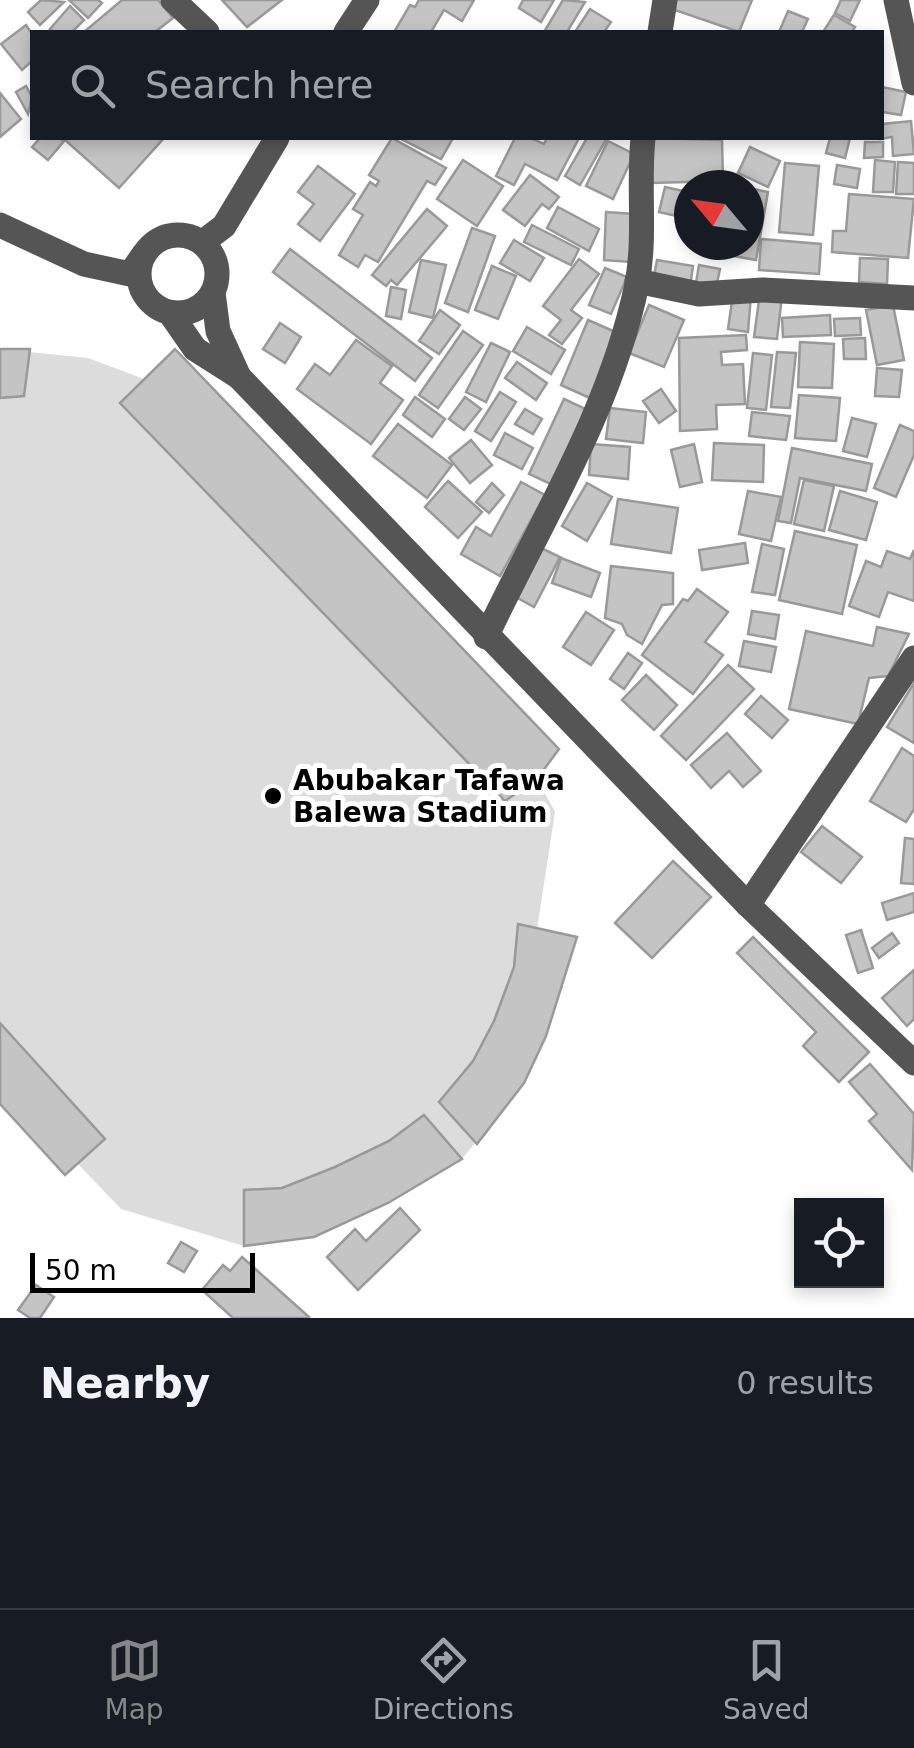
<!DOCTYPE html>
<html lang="en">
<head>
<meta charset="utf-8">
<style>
  :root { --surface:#171b24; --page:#20242c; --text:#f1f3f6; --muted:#9ea1a6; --line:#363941; --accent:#858687 }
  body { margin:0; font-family:"DejaVu Sans",sans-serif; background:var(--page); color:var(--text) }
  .controls { position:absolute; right:30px; bottom:30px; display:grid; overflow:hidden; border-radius:0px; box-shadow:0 5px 15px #0003 }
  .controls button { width:90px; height:90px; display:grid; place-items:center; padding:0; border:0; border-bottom:2px solid var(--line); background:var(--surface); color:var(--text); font:50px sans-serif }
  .compass { position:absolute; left:674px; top:170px; width:90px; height:90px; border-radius:50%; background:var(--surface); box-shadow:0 5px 15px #0003; rotate:299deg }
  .scale { position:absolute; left:30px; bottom:25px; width:225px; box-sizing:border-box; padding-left:10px; border:5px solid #000; border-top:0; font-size:28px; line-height:35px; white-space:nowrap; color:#000; -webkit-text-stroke:8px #fff; paint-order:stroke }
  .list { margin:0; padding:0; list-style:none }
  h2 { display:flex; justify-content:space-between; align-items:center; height:130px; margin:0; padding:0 40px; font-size:42px }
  h2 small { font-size:32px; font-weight:400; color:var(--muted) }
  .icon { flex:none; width:55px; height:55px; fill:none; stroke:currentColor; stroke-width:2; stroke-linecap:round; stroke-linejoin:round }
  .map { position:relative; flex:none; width:914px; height:1318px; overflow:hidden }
  .search { position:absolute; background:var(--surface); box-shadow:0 5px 15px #0003; left:30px; right:30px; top:30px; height:110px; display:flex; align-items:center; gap:25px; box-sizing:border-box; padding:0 35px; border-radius:0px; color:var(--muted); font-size:38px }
  .sheet { height:290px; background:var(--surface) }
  nav { display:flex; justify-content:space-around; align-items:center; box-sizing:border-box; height:140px; border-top:2px solid var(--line); background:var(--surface); font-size:28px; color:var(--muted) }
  nav a { display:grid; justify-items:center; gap:5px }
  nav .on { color:var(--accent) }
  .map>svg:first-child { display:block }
  .green { fill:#dcdcdc }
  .building { fill:#c4c4c4; stroke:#999; stroke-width:2.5 }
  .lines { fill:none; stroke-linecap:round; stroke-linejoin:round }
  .minor { stroke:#555; stroke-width:25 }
  .poi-dot { fill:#000; stroke:#fff; stroke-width:4 }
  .labels { text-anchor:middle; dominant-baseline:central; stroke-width:10; stroke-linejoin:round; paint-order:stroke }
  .poi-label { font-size:28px; font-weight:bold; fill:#000; stroke:#fff; text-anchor:start }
</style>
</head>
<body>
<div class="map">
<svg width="914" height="1318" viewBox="0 0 914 1318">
  <rect width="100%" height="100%" fill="#fff"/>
  <!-- green -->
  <polygon class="green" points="0,349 88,358 144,379 175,349 559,749 537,779 555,812 537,929 563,987 524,1083 462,1159 388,1203 314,1237 244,1246 121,1209 78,1164 65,1175 0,1104"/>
  <!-- building -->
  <g class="building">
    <polygon points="41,0 64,2 40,25 28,12"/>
    <polygon points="69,0 98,0 102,3 88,18"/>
    <polygon points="122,0 158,0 173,18 155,32 84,32"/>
    <polygon points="222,0 282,0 247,27"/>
    <polygon points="419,0 474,0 462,21 444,10 431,32 394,32 410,5 415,7"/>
    <polygon points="523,0 554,0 541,22 519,8"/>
    <polygon points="563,0 585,2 567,32 544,32"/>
    <polygon points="676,0 752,0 739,32 672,9"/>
    <polygon points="841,0 860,0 850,21 835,13"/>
    <polygon points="70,6 84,20 72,32 54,32 50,29"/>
    <polygon points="590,9 611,22 604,32 575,32"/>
    <polygon points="788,11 808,19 802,32 779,32"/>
    <polygon points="834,15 855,27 852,32 823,32"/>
    <polygon points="26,25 32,34 32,61 22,70 1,44"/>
    <polygon points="26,86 32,97 28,114 16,92"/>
    <polygon points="882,87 906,92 901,115 882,112"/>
    <polygon points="0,93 21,119 0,137"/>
    <polygon points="911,121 914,154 893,156 892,137 880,139 882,124"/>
    <polygon points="40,138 59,138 64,141 48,160 32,147"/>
    <polygon points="68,138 164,138 119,188 65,140"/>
    <polygon points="392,138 446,168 435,185 427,181 378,262 365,255 358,267 339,255 363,215 353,209 370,182 376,186 379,181 369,175"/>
    <polygon points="399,138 453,138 441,159"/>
    <polygon points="515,138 530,138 544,144 547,138 579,138 557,180 525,164 514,185 496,176"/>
    <polygon points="587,138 607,138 580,185 565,176"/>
    <polygon points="650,138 722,140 723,181 651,183"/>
    <polygon points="830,138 850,138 845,158 826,153"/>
    <polygon points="608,141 634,154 613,199 586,186"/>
    <polygon points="865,142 883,142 883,157 864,158"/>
    <polygon points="750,147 780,161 768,187 738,173"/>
    <polygon points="463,160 503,186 477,226 437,199"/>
    <polygon points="875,160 895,162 893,192 873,192"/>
    <polygon points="898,162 914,163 914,194 896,194"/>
    <polygon points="785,163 819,166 813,235 779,232"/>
    <polygon points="837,165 860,169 857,188 834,184"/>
    <polygon points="318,166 355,194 320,241 298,224 314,204 298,192"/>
    <polygon points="530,175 559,197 549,209 542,204 525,226 503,210"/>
    <polygon points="665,187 683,191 677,216 659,212"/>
    <polygon points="749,188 768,192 756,260 722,254 724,245 749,245"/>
    <polygon points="849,194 914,199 908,258 832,252 833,231 846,231"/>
    <polygon points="558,207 599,229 589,251 547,228"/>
    <polygon points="427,209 447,226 397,285 391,280 386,286 372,275"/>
    <polygon points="606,212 634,214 631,262 604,260"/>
    <polygon points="532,225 579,249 571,265 524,242"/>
    <polygon points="472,228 495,236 468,312 445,303"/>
    <polygon points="761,239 821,244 819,274 759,270"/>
    <polygon points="514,240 544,258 530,281 500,263"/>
    <polygon points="290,249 432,358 415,381 273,272"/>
    <polygon points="860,258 888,259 887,284 859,282"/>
    <polygon points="579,259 599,274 571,310 582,318 562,344 549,335 561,320 543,306"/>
    <polygon points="421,260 446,265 433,318 409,312"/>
    <polygon points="657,260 693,266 690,287 653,281"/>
    <polygon points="699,265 720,269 716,288 696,283"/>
    <polygon points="492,266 516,276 498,319 475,310"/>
    <polygon points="605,268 627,277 611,314 589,305"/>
    <polygon points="391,287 406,290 401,319 386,316"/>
    <polygon points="760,293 782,296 777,339 754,337"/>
    <polygon points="733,294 751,295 748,332 728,329"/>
    <polygon points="649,305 684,320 664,367 629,353"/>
    <polygon points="893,305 904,360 877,365 866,310"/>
    <polygon points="440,310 460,325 439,354 419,341"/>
    <polygon points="830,315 831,335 783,337 782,318"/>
    <polygon points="860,318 861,335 835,336 834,319"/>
    <polygon points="588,320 620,334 592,399 561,385"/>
    <polygon points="280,323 301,337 285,363 263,349"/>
    <polygon points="527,327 565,350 551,374 513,351"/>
    <polygon points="463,331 483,345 438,408 419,395"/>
    <polygon points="746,335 747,350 721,352 722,365 743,364 745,404 716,405 717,429 680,431 679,338"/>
    <polygon points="865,338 866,359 844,359 843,339"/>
    <polygon points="356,340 392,366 380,383 403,400 371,444 297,389 315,364 330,375"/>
    <polygon points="800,342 834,344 832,388 798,387"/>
    <polygon points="491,343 510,352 486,402 466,392"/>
    <polygon points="0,349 30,349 24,396 0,398"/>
    <polygon points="175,349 559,749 537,779 505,801 120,403"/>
    <polygon points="777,352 796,353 790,408 771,407"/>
    <polygon points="753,353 772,355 766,410 747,408"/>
    <polygon points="517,362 547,383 536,400 505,378"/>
    <polygon points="877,368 902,370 899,397 875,396"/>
    <polygon points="661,389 676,411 659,423 643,401"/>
    <polygon points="500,392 516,402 491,441 475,431"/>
    <polygon points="799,395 840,398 836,441 795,438"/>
    <polygon points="415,397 445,419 432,437 403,415"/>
    <polygon points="465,397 481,409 464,430 449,419"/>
    <polygon points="564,399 590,411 555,486 529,474"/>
    <polygon points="610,408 646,412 643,443 606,439"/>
    <polygon points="525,409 542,419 533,434 515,424"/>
    <polygon points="752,412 790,416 786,440 749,436"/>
    <polygon points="852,418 876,424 867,457 843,451"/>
    <polygon points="398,424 452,465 427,498 373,456"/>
    <polygon points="900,425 914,431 914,455 896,497 874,488"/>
    <polygon points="505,433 533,448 522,469 494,455"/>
    <polygon points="471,440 492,465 470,483 449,458"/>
    <polygon points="714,443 764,445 763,482 712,480"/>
    <polygon points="591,444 630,447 628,479 589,475"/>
    <polygon points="694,444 702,482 680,487 671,450"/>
    <polygon points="792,448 872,464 866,491 800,478 791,523 778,521"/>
    <polygon points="804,480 834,486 824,531 794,524"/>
    <polygon points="448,481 482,512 458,538 425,507"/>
    <polygon points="521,482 545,495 500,576 461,554 476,527 491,536"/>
    <polygon points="492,483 504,495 489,513 476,502"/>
    <polygon points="587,483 612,497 587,541 562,526"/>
    <polygon points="748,491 781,497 771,541 739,534"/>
    <polygon points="840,491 877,502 866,540 829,530"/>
    <polygon points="618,499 678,508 671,553 611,544"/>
    <polygon points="795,531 857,545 842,614 779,600"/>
    <polygon points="745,543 748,563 702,570 699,550"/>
    <polygon points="762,544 784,549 775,595 752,592"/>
    <polygon points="539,547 560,557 534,607 514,596"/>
    <polygon points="914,550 914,601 888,592 879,617 849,606 866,561 881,567 887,551 910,559"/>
    <polygon points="561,558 600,573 591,597 552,583"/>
    <polygon points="611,566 673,573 673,604 662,605 642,644 627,635 622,624 605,618"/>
    <polygon points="697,589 728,612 705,642 723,655 693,694 642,655 683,599 688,601"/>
    <polygon points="752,611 779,615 775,639 748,634"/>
    <polygon points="586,612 614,630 591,665 563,647"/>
    <polygon points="877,627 909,634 888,676 869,678 858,724 789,709 806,631 873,646"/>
    <polygon points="744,641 776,647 771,672 739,666"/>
    <polygon points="628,653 642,663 624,689 610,679"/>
    <polygon points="728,665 754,689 686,760 661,736"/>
    <polygon points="646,675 677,705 654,730 622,700"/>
    <polygon points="914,683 914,743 887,727"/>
    <polygon points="761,696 788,720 772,738 745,714"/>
    <polygon points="727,733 761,771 743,787 729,771 711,788 691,765"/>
    <polygon points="902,748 914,756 914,809 906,822 870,801"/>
    <polygon points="822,826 862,857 841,883 801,852"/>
    <polygon points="905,838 914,839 914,884 901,883"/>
    <polygon points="673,861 711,897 652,958 615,923"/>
    <polygon points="914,893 914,912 887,920 882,903"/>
    <polygon points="518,924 577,937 546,1036 524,1083 477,1144 439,1102 473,1061 494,1021 514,967"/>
    <polygon points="861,930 873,968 858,973 846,935"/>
    <polygon points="892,933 899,943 879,958 872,948"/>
    <polygon points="753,937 869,1052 839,1082 803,1046 816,1032 737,953"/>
    <polygon points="914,970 914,1019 907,1026 882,998"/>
    <polygon points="0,1023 105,1139 65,1175 0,1104"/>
    <polygon points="870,1064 914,1114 912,1170 869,1121 877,1114 849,1082"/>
    <polygon points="424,1115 462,1159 388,1203 314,1237 244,1246 244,1190 282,1188 335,1167 389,1141"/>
    <polygon points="400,1208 420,1230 358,1290 327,1257 355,1229 366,1241"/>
    <polygon points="181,1242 197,1251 184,1272 168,1263"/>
    <polygon points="242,1257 309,1317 308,1318 233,1318 202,1290 223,1265 230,1271"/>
    <polygon points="36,1285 54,1297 40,1318 30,1318 18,1310"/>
  </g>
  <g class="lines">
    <!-- minor -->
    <g class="minor">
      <polyline points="173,0 207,32"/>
      <polyline points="896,0 914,83"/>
      <polyline points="346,32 367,0"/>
      <polyline points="660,32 665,0"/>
      <polyline points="0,225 84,264 130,274 144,254"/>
      <circle cx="178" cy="274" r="39"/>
      <polyline points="203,242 224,226 277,138"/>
      <polyline points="637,281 699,294 763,290 914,298"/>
      <polyline points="213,293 218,331 239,377"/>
      <polyline points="170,313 195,349 239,377 748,905 914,1063"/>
      <path d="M486 637C541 521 611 410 637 284 646 236 638 186 643 138"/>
      <polyline points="748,905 914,658"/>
    </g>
  </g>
  <!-- markers -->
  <circle class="poi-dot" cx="273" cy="796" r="10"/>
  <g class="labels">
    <!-- poi labels -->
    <g class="poi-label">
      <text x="293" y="780">Abubakar Tafawa<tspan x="293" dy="32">Balewa Stadium</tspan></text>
    </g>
  </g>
</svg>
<div class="controls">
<button><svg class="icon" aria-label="locate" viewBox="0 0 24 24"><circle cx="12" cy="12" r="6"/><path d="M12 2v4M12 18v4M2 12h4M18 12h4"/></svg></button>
</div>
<svg class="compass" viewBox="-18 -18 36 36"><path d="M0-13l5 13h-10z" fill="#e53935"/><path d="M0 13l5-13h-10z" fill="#9ea1a6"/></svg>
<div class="scale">50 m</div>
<div class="search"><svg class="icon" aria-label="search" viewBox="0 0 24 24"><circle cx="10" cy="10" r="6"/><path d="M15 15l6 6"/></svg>Search here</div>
</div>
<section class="sheet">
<h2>Nearby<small>0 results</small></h2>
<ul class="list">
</ul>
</section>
<nav>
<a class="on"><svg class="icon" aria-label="map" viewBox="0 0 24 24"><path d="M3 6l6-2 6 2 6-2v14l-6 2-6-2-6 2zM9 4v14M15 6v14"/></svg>Map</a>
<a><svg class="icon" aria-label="directions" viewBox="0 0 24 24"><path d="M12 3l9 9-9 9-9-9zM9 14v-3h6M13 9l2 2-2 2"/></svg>Directions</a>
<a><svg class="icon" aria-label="saved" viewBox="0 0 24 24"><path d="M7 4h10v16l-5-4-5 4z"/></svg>Saved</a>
</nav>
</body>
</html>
